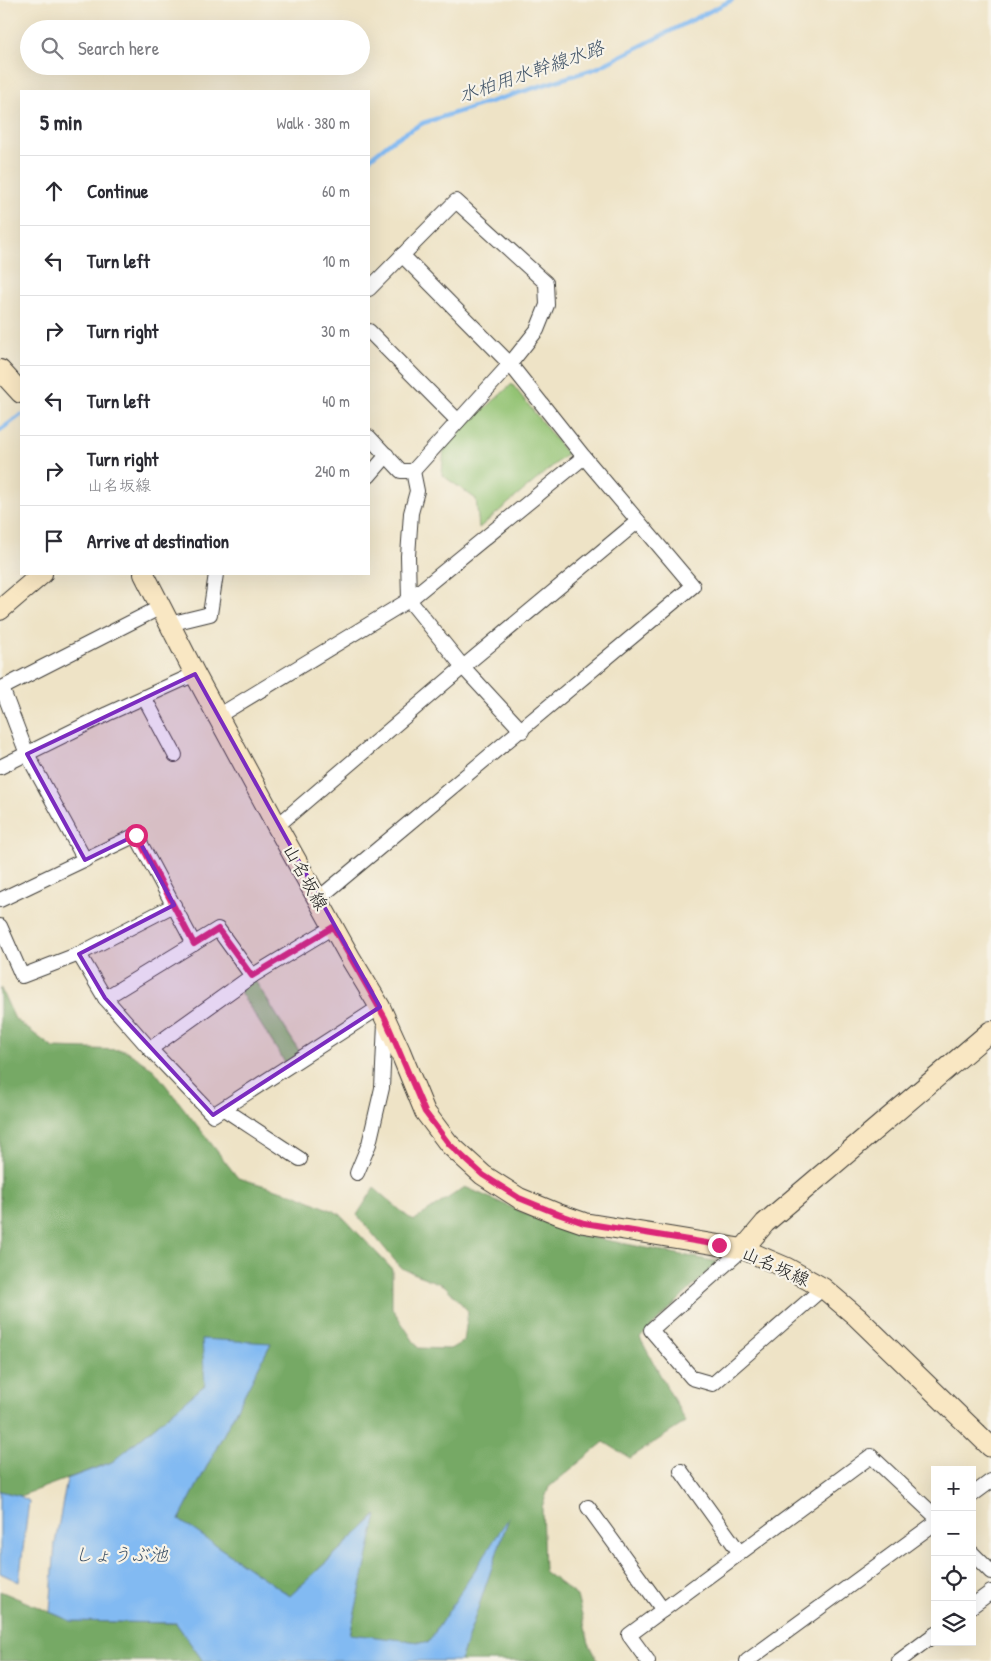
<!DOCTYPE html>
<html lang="en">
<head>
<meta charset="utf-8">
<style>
  :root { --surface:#fff; --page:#f2f2f3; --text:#2b2b33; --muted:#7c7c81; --line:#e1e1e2 }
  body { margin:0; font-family:"Patrick Hand","Klee One",sans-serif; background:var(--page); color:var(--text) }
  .controls { position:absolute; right:15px; bottom:15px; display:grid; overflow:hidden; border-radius:0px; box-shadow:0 5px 20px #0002 }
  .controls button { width:45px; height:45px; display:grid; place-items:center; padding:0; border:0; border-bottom:1px solid var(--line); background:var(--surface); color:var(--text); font:25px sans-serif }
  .stop { position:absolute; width:15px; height:15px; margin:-11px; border:4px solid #db2777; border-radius:50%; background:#fff }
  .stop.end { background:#db2777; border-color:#fff; box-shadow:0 1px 5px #0008 }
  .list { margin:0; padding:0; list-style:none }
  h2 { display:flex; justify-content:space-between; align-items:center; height:65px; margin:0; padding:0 20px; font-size:21px }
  h2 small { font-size:16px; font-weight:400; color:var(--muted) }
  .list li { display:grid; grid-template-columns:32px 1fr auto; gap:15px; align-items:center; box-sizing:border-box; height:70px; padding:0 20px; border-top:1px solid var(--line) }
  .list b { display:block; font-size:19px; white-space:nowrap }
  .list p { margin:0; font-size:16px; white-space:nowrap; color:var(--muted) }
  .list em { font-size:16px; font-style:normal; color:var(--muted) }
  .icon { flex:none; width:28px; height:28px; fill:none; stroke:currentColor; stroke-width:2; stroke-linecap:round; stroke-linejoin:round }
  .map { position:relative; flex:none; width:991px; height:1661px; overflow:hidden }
  .search { position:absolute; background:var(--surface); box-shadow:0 5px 20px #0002; left:20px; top:20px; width:350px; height:55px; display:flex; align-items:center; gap:12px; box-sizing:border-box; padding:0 18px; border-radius:28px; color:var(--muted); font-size:19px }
  .panel { position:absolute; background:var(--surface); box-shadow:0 5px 20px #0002; left:20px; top:90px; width:350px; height:485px; border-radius:0px }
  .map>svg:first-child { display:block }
  .green { fill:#93c373; stroke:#587048 }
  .forest { fill:#76a965; stroke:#496240 }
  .water { fill:#82baf2; stroke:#4f6b87 }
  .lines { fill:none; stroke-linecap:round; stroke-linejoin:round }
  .stream { stroke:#82baf2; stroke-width:4.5 }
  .street-casing { stroke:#3c3a36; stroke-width:16 }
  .secondary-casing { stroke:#3c3a36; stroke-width:22 }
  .street { stroke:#fff; stroke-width:14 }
  .secondary { stroke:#f9e7c3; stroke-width:20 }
  .route { stroke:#db2777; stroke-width:6 }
  .marked { fill:#7b2cbf; fill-opacity:0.2; stroke:#7b2cbf; stroke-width:4; stroke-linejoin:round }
  .labels { text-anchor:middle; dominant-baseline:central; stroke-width:4.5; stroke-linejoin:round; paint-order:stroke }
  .street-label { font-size:18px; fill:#1c1c1c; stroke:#f7f3e8 }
  .water-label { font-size:19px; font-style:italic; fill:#405367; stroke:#f7f3e8 }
</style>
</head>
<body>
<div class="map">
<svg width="991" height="1661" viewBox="0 0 991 1661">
  <rect width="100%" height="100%" fill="#f7f3e8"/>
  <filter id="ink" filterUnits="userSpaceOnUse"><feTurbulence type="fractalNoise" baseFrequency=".02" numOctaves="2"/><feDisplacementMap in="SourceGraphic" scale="10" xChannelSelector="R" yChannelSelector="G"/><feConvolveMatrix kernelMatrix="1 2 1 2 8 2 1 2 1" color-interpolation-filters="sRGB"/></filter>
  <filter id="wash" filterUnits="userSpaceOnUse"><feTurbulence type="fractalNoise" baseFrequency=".0096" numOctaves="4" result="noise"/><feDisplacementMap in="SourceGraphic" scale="20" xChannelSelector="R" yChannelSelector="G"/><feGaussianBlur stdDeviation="1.12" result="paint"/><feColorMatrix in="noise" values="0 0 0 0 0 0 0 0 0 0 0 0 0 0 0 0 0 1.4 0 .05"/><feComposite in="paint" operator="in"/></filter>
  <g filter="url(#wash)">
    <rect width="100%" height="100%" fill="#eee3c6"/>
    <!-- green -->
    <g class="green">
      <polygon points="512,384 567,454 479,528 476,499 442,475 444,446"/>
      <polygon points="252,976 303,1057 288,1067 237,987"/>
    </g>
    <!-- forest -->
    <g class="forest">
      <polygon points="0,987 15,1019 53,1048 125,1050 154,1070 238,1178 297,1195 340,1214 392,1269 392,1308 418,1348 450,1349 464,1341 468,1311 445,1286 401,1268 357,1215 374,1188 413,1221 465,1187 570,1233 718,1262 640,1338 686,1422 630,1458 604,1442 549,1487 542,1507 544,1571 577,1596 589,1643 598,1661 460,1661 508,1520 428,1643 350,1635 376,1515 290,1596 179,1520 271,1343 205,1385 112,1462 20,1496 0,1491"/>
      <polygon points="0,1591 71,1621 176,1623 203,1661 0,1661"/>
    </g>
    <!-- water -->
    <g class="water">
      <polygon points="202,1339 271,1343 179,1520 290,1596 377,1515 350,1634 428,1643 509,1517 460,1661 203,1661 176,1623 71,1621 50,1612 55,1544 67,1479 112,1462 205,1385"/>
      <polygon points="0,1491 20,1496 29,1501 19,1582 0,1573"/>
    </g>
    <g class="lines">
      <!-- stream -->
      <g class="stream">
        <polyline points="369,159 393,140 423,123 597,68 732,0"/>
        <polyline points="0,430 21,415"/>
      </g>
    </g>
  </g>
  <g filter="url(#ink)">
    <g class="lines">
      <defs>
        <g id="street">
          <polyline points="369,289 456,201 546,283 547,305 537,330 510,364 413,471 401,471 369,437"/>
          <polyline points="369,331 458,421"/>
          <polyline points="413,471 417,491 411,513 408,556 409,600 463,667 522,731"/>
          <polyline points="369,476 387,455"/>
          <polyline points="169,624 210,614 216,574"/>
          <polyline points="144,697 175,755"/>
          <polyline points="218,716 409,600 584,457"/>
          <polyline points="0,767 107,714 195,674"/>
          <polyline points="277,826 463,667 638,521"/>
          <polyline points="85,860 27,754 2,688 161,607"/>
          <polyline points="318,899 693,586 584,457 510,364 402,255"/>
          <polyline points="0,900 136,835 194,944"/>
          <polyline points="0,926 22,976 79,954 174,905"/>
          <polyline points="79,954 105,998 150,1049 213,1115 380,1007"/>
          <polyline points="105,998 218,929 252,976"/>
          <polyline points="150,1049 252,976 333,927"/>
          <polyline points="224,1109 300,1159"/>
          <polyline points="357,1173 369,1144 382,1088 385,1023"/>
          <polyline points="743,1249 651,1330 692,1378 713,1384 823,1288"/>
          <polyline points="681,1471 740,1553"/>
          <polyline points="972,1495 991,1481"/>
          <polyline points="588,1507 663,1610"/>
          <polyline points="972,1553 991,1572"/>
          <polyline points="972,1606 991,1592"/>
          <polyline points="648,1661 629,1635 871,1456 935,1516"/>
          <polyline points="747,1661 935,1523"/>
          <polyline points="899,1661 935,1634"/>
        </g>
        <g id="secondary">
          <polyline points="0,370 21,393"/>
          <polyline points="144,574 195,674 277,826 351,959 380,1007 400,1051 425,1112 449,1144 483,1175 519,1198 558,1214 584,1223 743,1249 787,1268 823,1288 857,1317 991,1447"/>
          <polyline points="0,610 42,574"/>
          <polyline points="743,1249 765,1223 991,1031"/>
        </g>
      </defs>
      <!-- street casing -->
      <use href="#street" class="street-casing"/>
      <!-- secondary casing -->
      <use href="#secondary" class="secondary-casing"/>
      <!-- street -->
      <use href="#street" class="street"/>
      <!-- secondary -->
      <use href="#secondary" class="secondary"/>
    </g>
  </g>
  <g class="lines" filter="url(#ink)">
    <!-- route -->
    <polyline class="route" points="136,835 194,944 218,929 252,976 333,927 385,1018 425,1112 449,1144 483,1175 519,1198 558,1214 584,1223 719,1245"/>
  </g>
  <!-- marked area -->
  <path class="marked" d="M195 674 380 1007 213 1115 105 998 79 954 174 905 136 835 85 860 27 754Z"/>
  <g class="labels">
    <!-- street labels -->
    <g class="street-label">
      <text transform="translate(306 877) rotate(61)">山名坂線</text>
      <text transform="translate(776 1266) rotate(24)">山名坂線</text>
    </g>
    <!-- water labels -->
    <g class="water-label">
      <text transform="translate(531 71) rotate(-19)">水柏用水幹線水路</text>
      <text x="121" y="1554">しょうぶ池</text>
    </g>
  </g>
</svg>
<div class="controls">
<button>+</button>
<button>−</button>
<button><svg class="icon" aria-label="locate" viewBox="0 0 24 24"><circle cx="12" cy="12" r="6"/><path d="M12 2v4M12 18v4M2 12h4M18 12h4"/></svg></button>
<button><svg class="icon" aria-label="layers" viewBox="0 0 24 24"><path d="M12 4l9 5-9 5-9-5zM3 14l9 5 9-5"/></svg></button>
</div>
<div class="stop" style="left:136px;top:835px"></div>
<div class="stop end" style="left:719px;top:1245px"></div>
<div class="search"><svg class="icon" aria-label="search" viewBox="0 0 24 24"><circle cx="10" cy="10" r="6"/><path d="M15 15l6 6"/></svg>Search here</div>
<section class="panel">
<h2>5 min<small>Walk · 380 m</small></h2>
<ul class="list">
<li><svg class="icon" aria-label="ahead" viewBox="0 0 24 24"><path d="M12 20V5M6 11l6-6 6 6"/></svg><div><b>Continue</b></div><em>60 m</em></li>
<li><svg class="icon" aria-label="left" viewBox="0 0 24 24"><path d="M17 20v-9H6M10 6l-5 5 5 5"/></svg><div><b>Turn left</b></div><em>10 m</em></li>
<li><svg class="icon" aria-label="right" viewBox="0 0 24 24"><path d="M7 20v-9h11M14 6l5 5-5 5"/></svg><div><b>Turn right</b></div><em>30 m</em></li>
<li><svg class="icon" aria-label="left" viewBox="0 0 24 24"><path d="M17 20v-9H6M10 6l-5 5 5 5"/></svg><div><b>Turn left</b></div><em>40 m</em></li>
<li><svg class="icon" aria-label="right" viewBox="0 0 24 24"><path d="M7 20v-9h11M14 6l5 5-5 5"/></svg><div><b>Turn right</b><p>山名坂線</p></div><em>240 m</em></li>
<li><svg class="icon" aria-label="arrive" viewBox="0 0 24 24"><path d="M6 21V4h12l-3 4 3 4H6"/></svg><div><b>Arrive at destination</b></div></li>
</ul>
</section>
</div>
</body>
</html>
